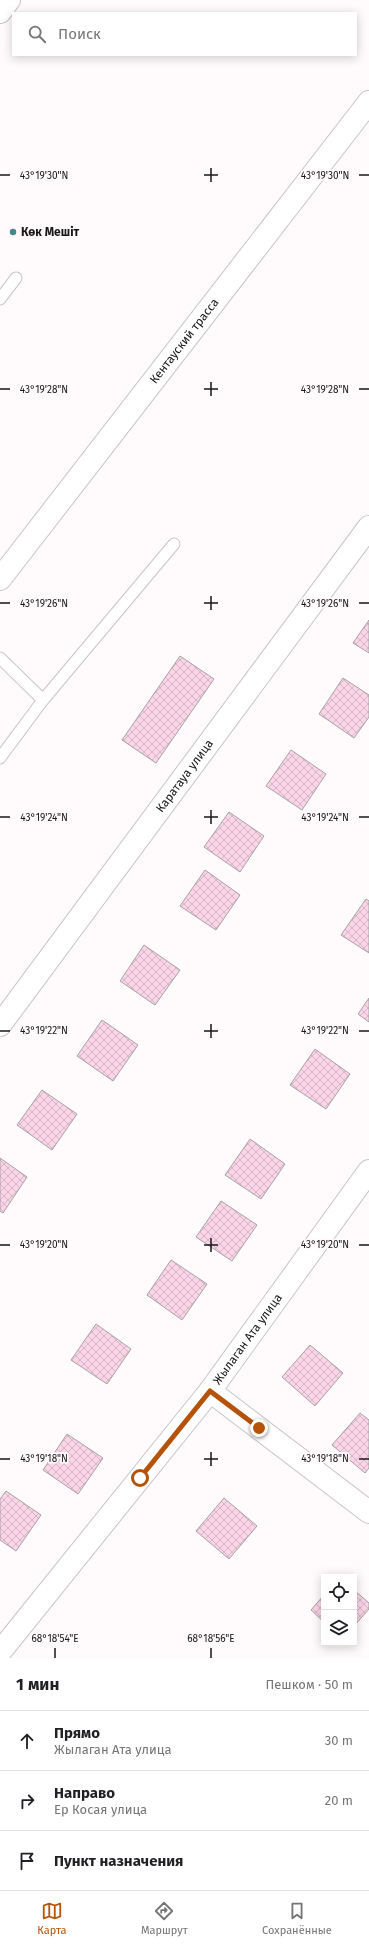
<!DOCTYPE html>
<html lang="ru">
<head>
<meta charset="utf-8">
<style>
  :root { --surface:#fff; --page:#f2f2f2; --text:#202124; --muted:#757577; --line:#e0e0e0; --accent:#b45309 }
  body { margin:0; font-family:"Fira Sans",sans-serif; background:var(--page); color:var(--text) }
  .controls { position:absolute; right:12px; bottom:12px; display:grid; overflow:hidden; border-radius:0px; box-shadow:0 2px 10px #0003 }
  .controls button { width:36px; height:36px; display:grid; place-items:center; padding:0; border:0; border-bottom:1px solid var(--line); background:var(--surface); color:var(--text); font:20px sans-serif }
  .stop { position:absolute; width:12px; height:12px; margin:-9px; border:3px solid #b45309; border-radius:50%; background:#fff }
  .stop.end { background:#b45309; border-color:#fff; box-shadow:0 1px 4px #0008 }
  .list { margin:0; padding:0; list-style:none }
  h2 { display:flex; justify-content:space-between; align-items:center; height:52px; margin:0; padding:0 16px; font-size:17px }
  h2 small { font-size:13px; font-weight:400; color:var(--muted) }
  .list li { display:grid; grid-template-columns:26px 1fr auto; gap:12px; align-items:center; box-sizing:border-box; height:60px; padding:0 16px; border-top:1px solid var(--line) }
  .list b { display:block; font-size:15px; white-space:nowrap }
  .list p { margin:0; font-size:13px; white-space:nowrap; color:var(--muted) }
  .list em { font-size:13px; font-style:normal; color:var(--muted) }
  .icon { flex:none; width:22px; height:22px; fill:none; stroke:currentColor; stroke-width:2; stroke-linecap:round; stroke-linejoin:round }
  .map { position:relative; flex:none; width:369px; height:1658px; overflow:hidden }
  .search { position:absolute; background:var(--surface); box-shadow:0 2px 10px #0003; left:12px; right:12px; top:12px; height:44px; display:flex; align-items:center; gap:10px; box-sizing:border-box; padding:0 14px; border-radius:0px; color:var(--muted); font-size:15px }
  .sheet { height:232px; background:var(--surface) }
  nav { display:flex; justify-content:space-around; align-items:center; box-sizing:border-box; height:56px; border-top:1px solid var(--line); background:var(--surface); font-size:11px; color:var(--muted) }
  nav a { display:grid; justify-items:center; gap:2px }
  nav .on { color:var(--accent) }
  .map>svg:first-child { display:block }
  .building { fill:url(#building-cross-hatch); stroke:#a7a2a4 }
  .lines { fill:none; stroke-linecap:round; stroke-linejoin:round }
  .service-casing { stroke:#c9c4c7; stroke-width:13 }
  .minor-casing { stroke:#c9c4c7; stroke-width:24 }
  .secondary-casing { stroke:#c9c4c7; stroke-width:24 }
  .service { stroke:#fff; stroke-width:11 }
  .minor { stroke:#fff; stroke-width:22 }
  .secondary { stroke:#fff; stroke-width:22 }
  .route { stroke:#b45309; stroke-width:5 }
  .ticks { fill:none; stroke:#181617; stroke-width:1.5 }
  .poi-dot { fill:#428a8b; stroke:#fffafc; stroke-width:1.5 }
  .labels { text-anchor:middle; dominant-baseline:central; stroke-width:3.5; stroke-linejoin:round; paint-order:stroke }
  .poi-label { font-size:12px; font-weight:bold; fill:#181617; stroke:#fffafc; text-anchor:start }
  .street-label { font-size:12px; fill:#181617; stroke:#fffafc }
  .ticks-label { font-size:10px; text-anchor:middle; fill:#181617; stroke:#fffafc; stroke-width:3.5; stroke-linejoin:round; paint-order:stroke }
</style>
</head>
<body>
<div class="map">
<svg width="369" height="1658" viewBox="0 0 369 1658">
  <defs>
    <pattern id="building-cross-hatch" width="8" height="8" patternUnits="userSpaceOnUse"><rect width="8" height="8" fill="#fad5e7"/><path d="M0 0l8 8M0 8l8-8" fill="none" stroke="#d6b6c5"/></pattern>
  </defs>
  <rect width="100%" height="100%" fill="#fffafc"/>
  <!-- building -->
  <g class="building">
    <polygon points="369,620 369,653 353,643"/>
    <polygon points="180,656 214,679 156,763 122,740"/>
    <polygon points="343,678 369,695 369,717 354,738 319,714"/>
    <polygon points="291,750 326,774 302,810 266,786"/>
    <polygon points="229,812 264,836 240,872 204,847"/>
    <polygon points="205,870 240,895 216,930 180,906"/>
    <polygon points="366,899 369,901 369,953 341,935"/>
    <polygon points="144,945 180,970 155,1005 120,981"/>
    <polygon points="369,998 369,1022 358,1014"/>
    <polygon points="102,1020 138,1045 113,1081 77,1056"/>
    <polygon points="315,1049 350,1074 326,1109 290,1085"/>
    <polygon points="42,1090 77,1114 52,1150 17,1125"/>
    <polygon points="250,1139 285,1164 261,1199 225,1175"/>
    <polygon points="0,1158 27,1177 3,1213 0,1211"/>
    <polygon points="221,1201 257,1225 232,1261 196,1237"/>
    <polygon points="171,1260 207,1284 182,1320 147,1295"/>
    <polygon points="96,1324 131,1349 107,1384 71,1360"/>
    <polygon points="310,1345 343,1373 315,1406 282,1377"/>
    <polygon points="360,1413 369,1420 369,1468 365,1473 332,1445"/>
    <polygon points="67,1434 103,1458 78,1494 43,1470"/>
    <polygon points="6,1491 41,1515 16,1551 0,1540 0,1499"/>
    <polygon points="224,1498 257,1526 229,1559 196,1531"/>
    <polygon points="354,1590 369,1603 369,1609 354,1626"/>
    <polygon points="324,1595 324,1622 311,1610"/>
  </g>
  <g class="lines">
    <defs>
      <g id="service">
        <polyline points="0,299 16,278"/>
        <polyline points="0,658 43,700"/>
        <polyline points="0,758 43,700 174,544"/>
      </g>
      <g id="minor">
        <polyline points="0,12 9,0"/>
        <path id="s1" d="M0 1025 369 527"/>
        <polyline points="210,1391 369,1512"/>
        <path id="s2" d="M0 1652 210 1391 369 1171"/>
      </g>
      <g id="secondary">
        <path id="s3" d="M0 579 369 102"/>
      </g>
    </defs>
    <!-- service casing -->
    <use href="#service" class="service-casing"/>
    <!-- minor casing -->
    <use href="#minor" class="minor-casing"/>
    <!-- secondary casing -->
    <use href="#secondary" class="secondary-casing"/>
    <!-- service -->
    <use href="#service" class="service"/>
    <!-- minor -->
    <use href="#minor" class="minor"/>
    <!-- secondary -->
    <use href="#secondary" class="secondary"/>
  </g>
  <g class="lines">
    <!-- route -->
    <polyline class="route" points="140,1478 210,1391 259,1428"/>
  </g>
  <!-- ticks -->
  <path class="ticks" d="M211 168V182M0 175H10M204 175H218M359 175H369M211 382V396M0 389H10M204 389H218M359 389H369M211 596V610M0 603H10M204 603H218M359 603H369M211 810V824M0 817H10M204 817H218M359 817H369M211 1024V1038M0 1031H10M204 1031H218M359 1031H369M211 1238V1252M0 1245H10M204 1245H218M359 1245H369M211 1452V1466M0 1459H10M204 1459H218M359 1459H369M55 1648V1658M211 1648V1658"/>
  <!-- markers -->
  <circle class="poi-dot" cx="13" cy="232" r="4"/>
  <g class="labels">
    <!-- poi labels -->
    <g class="poi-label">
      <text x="21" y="232">Көк Мешіт</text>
    </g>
    <!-- street labels -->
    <g class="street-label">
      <text stroke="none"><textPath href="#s3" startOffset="301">Кентауский трасса</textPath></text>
      <text stroke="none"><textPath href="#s1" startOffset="310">Каратауа улица</textPath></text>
      <text stroke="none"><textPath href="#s2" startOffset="399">Жылаган Ата улица</textPath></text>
    </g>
  </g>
  <g class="ticks-label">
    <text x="44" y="179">43°19'30"N</text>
    <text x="325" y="179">43°19'30"N</text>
    <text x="44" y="393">43°19'28"N</text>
    <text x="325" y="393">43°19'28"N</text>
    <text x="44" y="607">43°19'26"N</text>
    <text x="325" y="607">43°19'26"N</text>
    <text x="44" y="821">43°19'24"N</text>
    <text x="325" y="821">43°19'24"N</text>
    <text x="44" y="1034">43°19'22"N</text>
    <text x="325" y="1034">43°19'22"N</text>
    <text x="44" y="1248">43°19'20"N</text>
    <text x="325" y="1248">43°19'20"N</text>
    <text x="44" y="1462">43°19'18"N</text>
    <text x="325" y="1462">43°19'18"N</text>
    <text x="55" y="1642">68°18'54"E</text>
    <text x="211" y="1642">68°18'56"E</text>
  </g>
</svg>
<div class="controls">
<button><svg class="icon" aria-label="locate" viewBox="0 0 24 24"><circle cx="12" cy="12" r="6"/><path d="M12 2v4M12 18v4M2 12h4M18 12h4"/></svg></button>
<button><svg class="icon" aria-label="layers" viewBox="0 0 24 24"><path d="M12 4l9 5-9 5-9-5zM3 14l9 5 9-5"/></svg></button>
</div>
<div class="stop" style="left:140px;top:1478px"></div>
<div class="stop end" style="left:259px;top:1428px"></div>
<div class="search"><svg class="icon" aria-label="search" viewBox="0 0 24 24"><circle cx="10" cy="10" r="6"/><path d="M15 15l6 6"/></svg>Поиск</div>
</div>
<section class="sheet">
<h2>1 мин<small>Пешком · 50 m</small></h2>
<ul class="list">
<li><svg class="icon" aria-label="ahead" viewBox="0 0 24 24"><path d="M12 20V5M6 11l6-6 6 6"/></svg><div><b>Прямо</b><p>Жылаган Ата улица</p></div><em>30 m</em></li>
<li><svg class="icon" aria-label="right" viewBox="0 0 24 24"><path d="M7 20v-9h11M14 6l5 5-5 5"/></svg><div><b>Направо</b><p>Ер Косая улица</p></div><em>20 m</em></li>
<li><svg class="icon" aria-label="arrive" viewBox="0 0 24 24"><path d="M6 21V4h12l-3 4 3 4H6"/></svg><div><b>Пункт назначения</b></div></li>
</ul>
</section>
<nav>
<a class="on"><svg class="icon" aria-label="map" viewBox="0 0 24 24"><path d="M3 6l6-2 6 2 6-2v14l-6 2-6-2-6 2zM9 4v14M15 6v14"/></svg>Карта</a>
<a><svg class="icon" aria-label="directions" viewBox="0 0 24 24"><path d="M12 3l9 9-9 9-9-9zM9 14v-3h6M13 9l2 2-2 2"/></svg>Маршрут</a>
<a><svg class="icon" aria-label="saved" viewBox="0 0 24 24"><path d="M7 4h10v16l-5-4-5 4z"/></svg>Сохранённые</a>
</nav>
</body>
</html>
